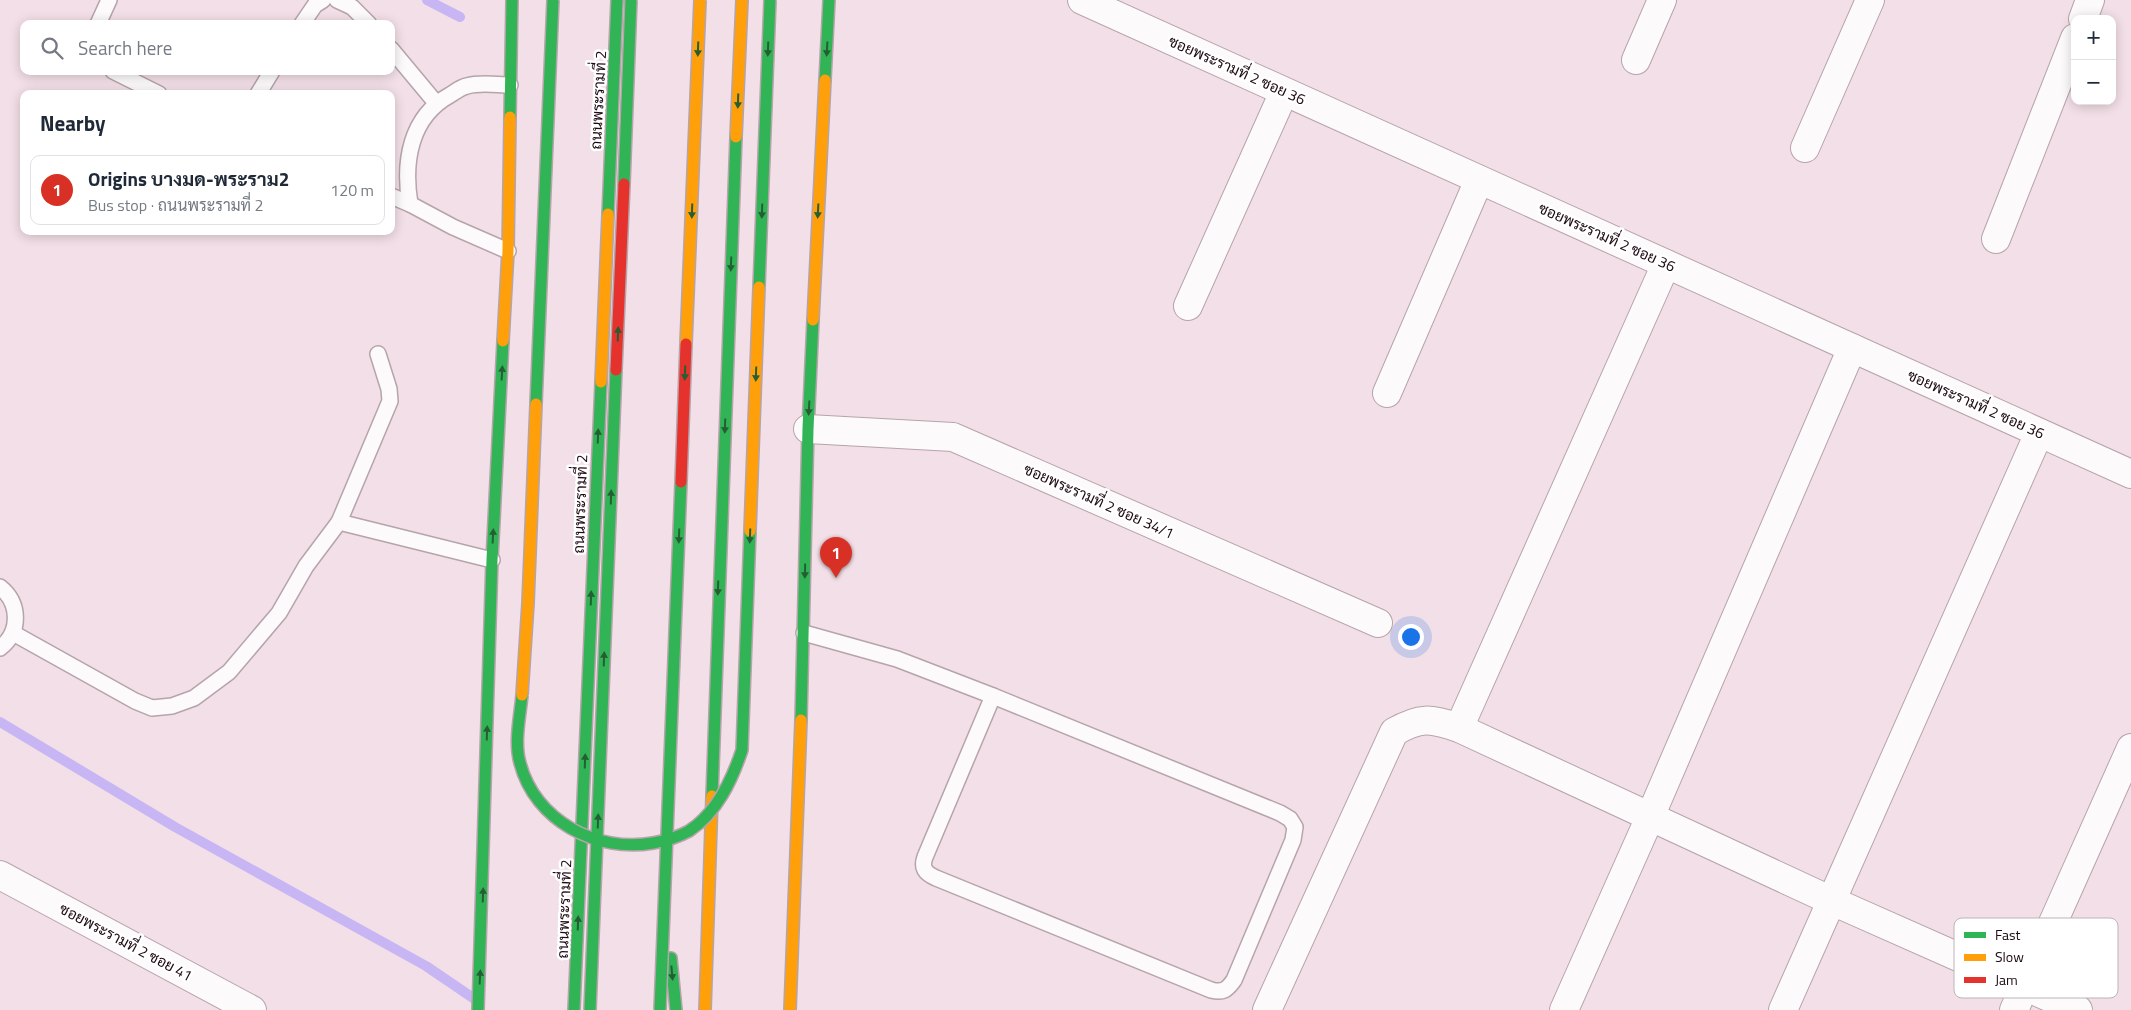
<!DOCTYPE html>
<html lang="en">
<head>
<meta charset="utf-8">
<style>
  :root { --surface:#fff; --page:#f2f2f3; --text:#1f2937; --muted:#747a83; --line:#e0e1e3; --accent:#d93025 }
  body { margin:0; font-family:"Titillium Web",Sarabun,sans-serif; background:var(--page); color:var(--text) }
  .controls { position:absolute; right:15px; top:15px; display:grid; overflow:hidden; border-radius:10px; box-shadow:0 2px 12px #0003 }
  .controls button { width:45px; height:45px; display:grid; place-items:center; padding:0; border:0; border-bottom:1px solid var(--line); background:var(--surface); color:var(--text); font:25px sans-serif }
  .you { position:absolute; left:1410px; top:636px; width:18px; height:18px; margin:-12px; border:4px solid #fff; border-radius:50%; background:#1a73e8; box-shadow:0 0 0 8px #1a73e833 }
  .badge { display:grid; place-items:center; width:32px; height:32px; border-radius:50%; background:var(--accent); color:#fff; font-size:16px; font-weight:700 }
  .pin { position:absolute; translate:-50% -41px; filter:drop-shadow(0 1px 2px #0008) }
  .pin::after { content:''; position:absolute; top:26px; width:18px; height:15px; background:inherit; clip-path:polygon(0 0,100% 0,50% 100%) }
  .list { margin:0; padding:0; list-style:none }
  h2 { display:flex; justify-content:space-between; align-items:center; height:65px; margin:0; padding:0 20px; font-size:21px }
  h2 small { font-size:16px; font-weight:400; color:var(--muted) }
  .list li { display:grid; grid-template-columns:32px 1fr auto; gap:15px; align-items:center; box-sizing:border-box; height:70px; margin:0 10px 10px; padding:0 10px; border:1px solid var(--line); border-radius:10px }
  .list b { display:block; font-size:19px; white-space:nowrap }
  .list p { margin:0; font-size:16px; white-space:nowrap; color:var(--muted) }
  .list em { font-size:16px; font-style:normal; color:var(--muted) }
  .icon { flex:none; width:28px; height:28px; fill:none; stroke:currentColor; stroke-width:2; stroke-linecap:round; stroke-linejoin:round }
  .map { position:relative; flex:none; width:2131px; height:1010px; overflow:hidden }
  .search { position:absolute; background:var(--surface); box-shadow:0 2px 12px #0003; left:20px; top:20px; width:375px; height:55px; display:flex; align-items:center; gap:12px; box-sizing:border-box; padding:0 18px; border-radius:10px; color:var(--muted); font-size:19px }
  .panel { position:absolute; background:var(--surface); box-shadow:0 2px 12px #0003; left:20px; top:90px; width:375px; height:145px; border-radius:10px }
  .map>svg:first-child { display:block }
  .lines { fill:none; stroke-linecap:round; stroke-linejoin:round }
  .stream { stroke:#c8b6f4; stroke-width:10 }
  .lane-casing { stroke:#b6a4ab; stroke-width:18 }
  .street-casing { stroke:#b6a4ab; stroke-width:30 }
  .fast-casing { stroke:#b6a4ab; stroke-width:14 }
  .slow-casing { stroke:#b6a4ab; stroke-width:14 }
  .lane { stroke:#fdfafb; stroke-width:15 }
  .street { stroke:#fdfafb; stroke-width:28 }
  .fast { stroke:#30b455; stroke-width:11 }
  .slow { stroke:#ff9f0a; stroke-width:11 }
  .fast-bridge-casing { stroke:#b6a4ab; stroke-width:14; stroke-linecap:butt }
  .slow-bridge-casing { stroke:#b6a4ab; stroke-width:14; stroke-linecap:butt }
  .jam-bridge-casing { stroke:#b6a4ab; stroke-width:14; stroke-linecap:butt }
  .fast-bridge { stroke:#30b455; stroke-width:11 }
  .slow-bridge { stroke:#ff9f0a; stroke-width:11 }
  .jam-bridge { stroke:#e5322d; stroke-width:11 }
  .oneway { fill:#265e34 }
  .labels { text-anchor:middle; dominant-baseline:central; stroke-width:5; stroke-linejoin:round; paint-order:stroke }
  .street-label { font-size:15px; fill:#1c0912; stroke:#fff }
  .key { fill:#fff; stroke:#bbb5b8; stroke-width:1 }
  .key-label { font-size:14px; fill:#1c0912 }
</style>
</head>
<body>
<div class="map">
<svg width="2131" height="1010" viewBox="0 0 2131 1010">
  <rect width="100%" height="100%" fill="#f3dfe7"/>
  <g class="lines">
    <!-- stream -->
    <g class="stream">
      <polyline points="427,0 460,17"/>
      <polyline points="0,722 175,827 426,966 476,1000"/>
    </g>
    <defs>
      <g id="lane">
        <polyline points="337,0 352,7 369,24"/>
        <polyline points="98,24 109,0"/>
        <polyline points="302,24 315,5 323,0"/>
        <polyline points="391,49 436,103"/>
        <polyline points="113,71 159,94"/>
        <polyline points="258,94 272,71"/>
        <polyline points="391,196 410,204"/>
        <path d="M508 251 453 227 410 204C403 162 410 117 450 95 455 92 461 87 467 86 480 82 497 85 510 85"/>
        <polyline points="339,522 390,401 389,389 378,354"/>
        <path d="M0 587C20 603 21 632 0 648"/>
        <polyline points="13,633 135,701 152,708 172,706 194,698 229,672 279,613 306,566 339,522 492,560"/>
        <polyline points="804,633 897,659 993,696"/>
        <path d="M993 696 1280 813 1290 819 1295 827 1293 840 1234 980C1227 990 1223 993 1211 990L936 878C925 873 921 868 925 857Z"/>
      </g>
      <g id="street">
        <polyline points="1082,0 2131,474"/>
        <polyline points="2083,19 2090,0"/>
        <polyline points="1636,60 1662,0"/>
        <polyline points="1805,148 1870,0"/>
        <polyline points="1996,239 2075,38"/>
        <polyline points="1188,306 1284,92"/>
        <polyline points="1387,393 1479,180"/>
        <polyline points="808,429 953,437 1378,623"/>
        <polyline points="1459,728 1666,264"/>
        <polyline points="0,875 252,1010"/>
        <path d="M1267 1010 1394 732C1420 717 1430 718 1459 728L1832 901 2078 1010"/>
        <polyline points="1564,1010 1650,817 1852,348"/>
        <polyline points="1783,1010 2039,433"/>
        <polyline points="2014,1010 2131,748"/>
      </g>
      <g id="fast">
        <polyline points="825,80 829,0"/>
        <polyline points="510,117 512,0"/>
        <polyline points="608,214 617,0"/>
        <polyline points="801,720 808,429 813,320"/>
        <polyline points="712,796 736,137"/>
        <polyline points="671,958 676,1010"/>
        <polyline points="478,1010 492,560 503,341"/>
        <polyline points="574,1010 601,382"/>
      </g>
      <g id="slow">
        <polyline points="736,137 742,0"/>
        <polyline points="813,320 825,80"/>
        <polyline points="503,341 508,251 510,117"/>
        <polyline points="601,382 608,214"/>
        <polyline points="705,1010 712,796"/>
        <polyline points="790,1010 801,720"/>
      </g>
    </defs>
    <!-- lane casing -->
    <use href="#lane" class="lane-casing"/>
    <!-- street casing -->
    <use href="#street" class="street-casing"/>
    <!-- fast casing -->
    <use href="#fast" class="fast-casing"/>
    <!-- slow casing -->
    <use href="#slow" class="slow-casing"/>
    <!-- lane -->
    <use href="#lane" class="lane"/>
    <!-- street -->
    <use href="#street" class="street"/>
    <!-- fast -->
    <use href="#fast" class="fast"/>
    <!-- slow -->
    <use href="#slow" class="slow"/>
    <defs>
      <g id="fast-bridge">
        <polyline points="624,184 631,0"/>
        <polyline points="759,287 770,0"/>
        <polyline points="536,404 553,0"/>
        <path d="M522 695C520 717 514 742 520 763 535 821 597 853 653 843 665 841 678 837 689 831 717 813 732 780 742 750L750 531"/>
        <polyline points="590,1010 616,370"/>
        <polyline points="660,1010 681,482"/>
      </g>
      <g id="slow-bridge">
        <polyline points="686,344 700,0"/>
        <polyline points="750,531 759,287"/>
        <polyline points="522,695 528,603 536,404"/>
      </g>
      <g id="jam-bridge">
        <polyline points="616,370 624,184"/>
        <polyline points="681,482 686,344"/>
      </g>
    </defs>
    <!-- fast-bridge casing -->
    <use href="#fast-bridge" class="fast-bridge-casing"/>
    <!-- slow-bridge casing -->
    <use href="#slow-bridge" class="slow-bridge-casing"/>
    <!-- jam-bridge casing -->
    <use href="#jam-bridge" class="jam-bridge-casing"/>
    <!-- fast-bridge -->
    <use href="#fast-bridge" class="fast-bridge"/>
    <!-- slow-bridge -->
    <use href="#slow-bridge" class="slow-bridge"/>
    <!-- jam-bridge -->
    <use href="#jam-bridge" class="jam-bridge"/>
  </g>
  <!-- one-way arrows -->
  <defs><path id="oneway-solid" d="M-6-.8H1V-3.2L6.5 0L1 3.2V.8H-6Z" transform="scale(1.25)"/></defs>
  <g class="oneway">
    <use href="#oneway-solid" transform="translate(698 49) rotate(92)"/>
    <use href="#oneway-solid" transform="translate(768 49) rotate(92)"/>
    <use href="#oneway-solid" transform="translate(827 49) rotate(93)"/>
    <use href="#oneway-solid" transform="translate(738 101) rotate(92)"/>
    <use href="#oneway-solid" transform="translate(692 211) rotate(92)"/>
    <use href="#oneway-solid" transform="translate(762 211) rotate(92)"/>
    <use href="#oneway-solid" transform="translate(818 211) rotate(93)"/>
    <use href="#oneway-solid" transform="translate(731 264) rotate(92)"/>
    <use href="#oneway-solid" transform="translate(618 334) rotate(-88)"/>
    <use href="#oneway-solid" transform="translate(502 373) rotate(-87)"/>
    <use href="#oneway-solid" transform="translate(685 373) rotate(92)"/>
    <use href="#oneway-solid" transform="translate(756 374) rotate(92)"/>
    <use href="#oneway-solid" transform="translate(809 408) rotate(93)"/>
    <use href="#oneway-solid" transform="translate(725 426) rotate(92)"/>
    <use href="#oneway-solid" transform="translate(598 436) rotate(-88)"/>
    <use href="#oneway-solid" transform="translate(611 497) rotate(-88)"/>
    <use href="#oneway-solid" transform="translate(493 536) rotate(-87)"/>
    <use href="#oneway-solid" transform="translate(679 536) rotate(92)"/>
    <use href="#oneway-solid" transform="translate(750 536) rotate(92)"/>
    <use href="#oneway-solid" transform="translate(805 571) rotate(91)"/>
    <use href="#oneway-solid" transform="translate(718 588) rotate(92)"/>
    <use href="#oneway-solid" transform="translate(591 598) rotate(-88)"/>
    <use href="#oneway-solid" transform="translate(604 659) rotate(-88)"/>
    <use href="#oneway-solid" transform="translate(487 733) rotate(-88)"/>
    <use href="#oneway-solid" transform="translate(585 761) rotate(-88)"/>
    <use href="#oneway-solid" transform="translate(598 821) rotate(-88)"/>
    <use href="#oneway-solid" transform="translate(483 895) rotate(-88)"/>
    <use href="#oneway-solid" transform="translate(578 923) rotate(-88)"/>
    <use href="#oneway-solid" transform="translate(672 973) rotate(85)"/>
    <use href="#oneway-solid" transform="translate(480 977) rotate(-87)"/>
  </g>
  <g class="labels">
    <!-- street labels -->
    <g class="street-label">
      <text transform="translate(1237 70) rotate(24)">ซอยพระรามที่ 2 ซอย 36</text>
      <text transform="translate(598 100) rotate(-87)">ถนนพระรามที่ 2</text>
      <text transform="translate(1607 237) rotate(24)">ซอยพระรามที่ 2 ซอย 36</text>
      <text transform="translate(1976 404) rotate(24)">ซอยพระรามที่ 2 ซอย 36</text>
      <text transform="translate(1099 501) rotate(24)">ซอยพระรามที่ 2 ซอย 34/1</text>
      <text transform="translate(580 504) rotate(-88)">ถนนพระรามที่ 2</text>
      <text transform="translate(564 909) rotate(-88)">ถนนพระรามที่ 2</text>
      <text transform="translate(126 942) rotate(28)">ซอยพระรามที่ 2 ซอย 41</text>
    </g>
  </g>
  <!-- legend -->
  <rect x="1954" y="918" width="164" height="80" rx="8" class="key"/>
  <rect x="1964" y="932" width="22" height="6" fill="#30b455"/>
  <rect x="1964" y="954" width="22" height="7" fill="#ff9f0a"/>
  <rect x="1964" y="977" width="22" height="6" fill="#e5322d"/>
  <g class="key-label">
    <text x="1995" y="940">Fast</text>
    <text x="1995" y="962">Slow</text>
    <text x="1995" y="985">Jam</text>
  </g>
</svg>
<div class="controls">
<button>+</button>
<button>−</button>
</div>
<div class="you"></div>
<div class="pin badge" style="left:836px;top:578px">1</div>
<div class="search"><svg class="icon" aria-label="search" viewBox="0 0 24 24"><circle cx="10" cy="10" r="6"/><path d="M15 15l6 6"/></svg>Search here</div>
<section class="panel">
<h2>Nearby<small></small></h2>
<ul class="list">
<li><span class="badge">1</span><div><b>Origins บางมด-พระราม2</b><p>Bus stop · ถนนพระรามที่ 2</p></div><em>120 m</em></li>
</ul>
</section>
</div>
</body>
</html>
